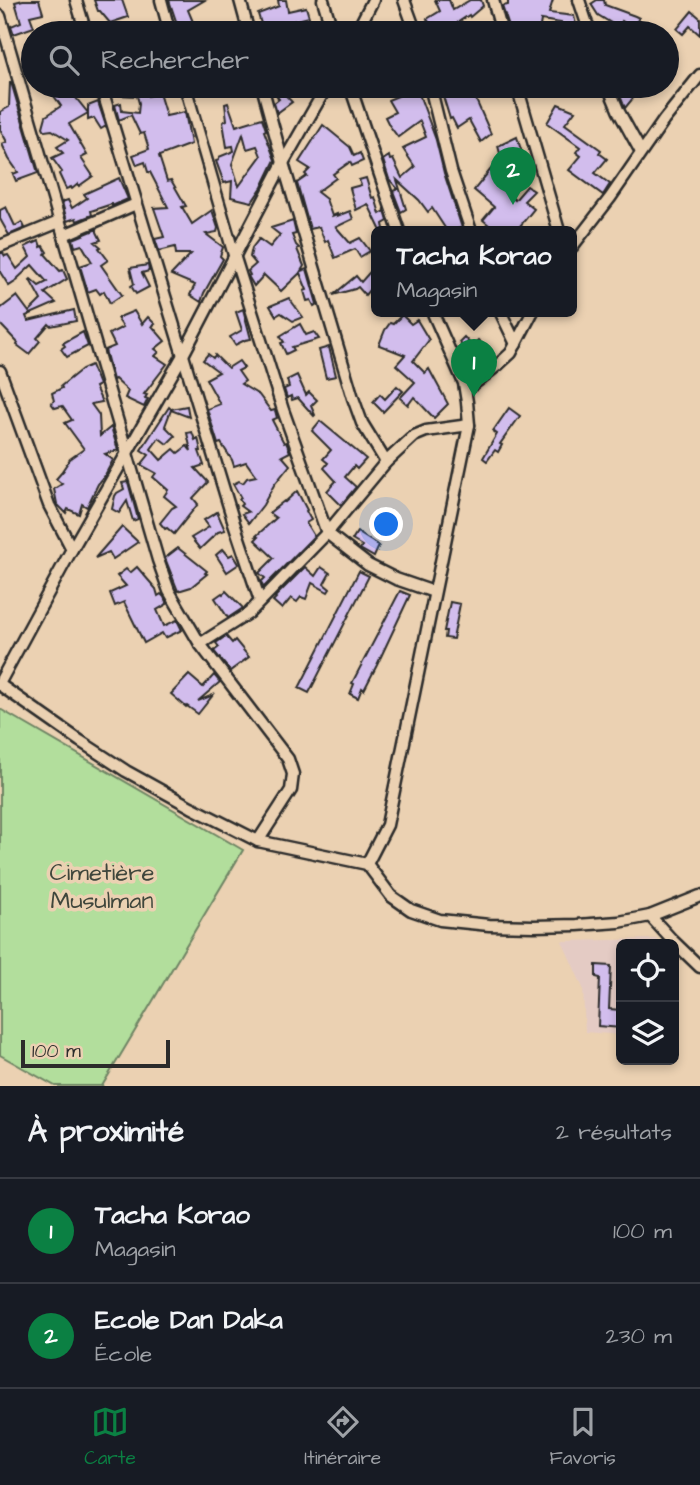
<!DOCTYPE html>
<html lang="fr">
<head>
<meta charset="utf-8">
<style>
  :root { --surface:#171b24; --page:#20242c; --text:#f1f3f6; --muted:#9ea1a6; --line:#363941; --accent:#0b8043 }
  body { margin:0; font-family:"Architects Daughter",sans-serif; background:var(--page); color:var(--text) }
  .controls { position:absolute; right:21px; bottom:21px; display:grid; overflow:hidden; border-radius:10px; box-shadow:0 4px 10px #0003 }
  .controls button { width:63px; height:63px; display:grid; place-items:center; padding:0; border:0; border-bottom:2px solid var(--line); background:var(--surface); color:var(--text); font:35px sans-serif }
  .scale { position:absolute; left:21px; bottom:18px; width:149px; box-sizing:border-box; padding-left:7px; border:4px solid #2b2b2b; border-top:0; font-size:19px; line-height:24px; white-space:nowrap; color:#2b2b2b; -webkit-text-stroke:5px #ebd1b2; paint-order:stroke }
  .you { position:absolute; left:387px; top:525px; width:24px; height:24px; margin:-18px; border:5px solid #fff; border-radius:50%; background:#1a73e8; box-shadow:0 0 0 10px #1a73e833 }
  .badge { display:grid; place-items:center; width:46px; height:46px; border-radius:50%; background:var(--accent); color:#fff; font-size:23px; font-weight:700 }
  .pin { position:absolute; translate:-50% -58px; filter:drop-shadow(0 2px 4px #0008) }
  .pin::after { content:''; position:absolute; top:37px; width:24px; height:21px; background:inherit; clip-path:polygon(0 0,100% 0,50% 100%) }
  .popup { position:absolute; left:371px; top:226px; width:206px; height:91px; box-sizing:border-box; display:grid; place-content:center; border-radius:10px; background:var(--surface); filter:drop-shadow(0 2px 5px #0005); font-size:23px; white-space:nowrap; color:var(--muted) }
  .popup b { font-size:26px; color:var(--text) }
  .popup::after { content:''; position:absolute; left:50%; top:100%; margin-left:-14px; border:14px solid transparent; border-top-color:var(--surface) }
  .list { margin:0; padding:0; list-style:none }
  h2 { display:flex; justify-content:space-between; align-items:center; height:91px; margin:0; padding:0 28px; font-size:30px }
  h2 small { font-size:23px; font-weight:400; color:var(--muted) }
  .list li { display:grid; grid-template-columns:46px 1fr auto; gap:21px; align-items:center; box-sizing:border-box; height:105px; padding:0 28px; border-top:2px solid var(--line) }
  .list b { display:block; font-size:26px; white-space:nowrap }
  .list p { margin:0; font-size:23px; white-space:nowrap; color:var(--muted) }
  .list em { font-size:23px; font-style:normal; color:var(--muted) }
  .icon { flex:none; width:38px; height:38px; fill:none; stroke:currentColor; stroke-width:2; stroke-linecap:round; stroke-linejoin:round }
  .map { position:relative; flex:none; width:700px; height:1086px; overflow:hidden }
  .search { position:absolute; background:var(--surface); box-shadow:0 4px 10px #0003; left:21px; right:21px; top:21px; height:77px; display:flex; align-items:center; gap:18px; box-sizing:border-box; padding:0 24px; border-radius:38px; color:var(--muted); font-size:26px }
  .sheet { height:301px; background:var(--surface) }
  nav { display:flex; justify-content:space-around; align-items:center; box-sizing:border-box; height:98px; border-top:2px solid var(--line); background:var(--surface); font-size:19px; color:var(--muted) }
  nav a { display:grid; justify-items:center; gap:4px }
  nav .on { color:var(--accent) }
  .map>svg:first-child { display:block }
  .built { fill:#e4cbc4 }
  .green { fill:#b2de9c; stroke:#6e8464; stroke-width:2 }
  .building { fill:#d2bded; stroke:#2b2b2b; stroke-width:2; fill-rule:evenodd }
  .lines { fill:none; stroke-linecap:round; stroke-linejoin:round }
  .street-casing { stroke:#2b2b2b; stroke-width:15 }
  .street { stroke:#ebd1b2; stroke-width:10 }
  .labels { text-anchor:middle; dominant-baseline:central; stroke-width:7; stroke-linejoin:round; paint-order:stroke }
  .park-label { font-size:24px; fill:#3f463c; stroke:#ebd1b2 }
</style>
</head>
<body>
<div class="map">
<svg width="700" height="1086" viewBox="0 0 700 1086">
  <rect width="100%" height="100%" fill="#ebd1b2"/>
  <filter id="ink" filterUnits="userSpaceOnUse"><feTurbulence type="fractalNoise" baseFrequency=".0143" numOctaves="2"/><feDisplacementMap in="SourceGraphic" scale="14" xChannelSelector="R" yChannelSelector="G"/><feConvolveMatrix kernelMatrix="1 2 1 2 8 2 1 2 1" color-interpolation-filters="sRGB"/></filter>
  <g filter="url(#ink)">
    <!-- built -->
    <polygon class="built" points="657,939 657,944 621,944 621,1035 585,1032 583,988 562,941"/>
    <!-- green -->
    <polygon class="green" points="0,709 243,850 102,1086 55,1086 0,1055"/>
    <!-- building -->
    <g class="building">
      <polygon points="23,0 39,0 43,13 30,16 34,27 14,34 11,26 21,22 15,2"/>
      <polygon points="94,0 122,0 128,17 110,23 100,11 98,11"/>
      <polygon points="169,0 205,0 188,10 196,29 193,31 195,33 178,33 176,25 177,24"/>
      <polygon points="278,0 286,0 288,11 306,7 309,17 289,22 289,25 284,26 285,33 264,33 258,14 279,6"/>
      <polygon points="435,0 449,0 453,10 470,0 481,0 483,6 470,17 469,15 457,23 461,33 429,33 426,28 431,25 427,19 440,11"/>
      <polygon points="508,0 553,0 549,13 574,16 578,33 556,33 561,23 541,20 539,33 511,33 502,6 508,5"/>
      <polygon points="597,0 604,0 605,5 635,16 639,18 632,28 622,21 615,33 607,29 611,23 598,15 591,4"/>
      <polygon points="692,11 700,18 700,35 690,26 683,34 677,29"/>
      <polygon points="10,82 11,82 38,173 16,181 13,174 18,172 9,159 2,144 7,142 0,129 0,112 9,107"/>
      <polygon points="68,86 76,90 72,93 88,113 69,124 87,155 81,158 93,176 79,186 78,184 72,189 71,187 66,189 59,174 62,172 52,158 63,153 57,147 68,140 52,130 45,131 43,127 46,116 61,106 54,96"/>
      <polygon points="144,86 148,96 159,93 166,116 185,112 191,144 159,156 167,181 171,180 186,206 182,207 192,224 212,210 218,228 217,232 206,234 223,247 220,256 223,259 204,293 201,302 190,295 195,285 171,275 191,254 176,254 175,247 159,251 155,239 164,237 154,208 168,207 150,172 148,172 145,162 137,165 133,155 149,149 144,133 140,134 131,115 119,120 115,105 121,103 122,111 138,113 139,103 137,96 118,95"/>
      <polygon points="270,86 277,86 292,102 277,113 274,103 279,99"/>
      <polygon points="393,86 416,86 436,140 444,173 462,228 447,231 432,208 428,212 419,200 397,180 406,209 401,212 393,191 398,189 389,179 383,160 389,156 390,160 393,159 402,178 415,167 403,149 405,148 405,147 426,137 420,121 398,137 389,125 385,117 395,112 388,100 398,96"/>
      <polygon points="440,86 454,86 458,96 462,94 465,97 473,93 491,134 481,142 469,120 457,128 452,118 450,119"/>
      <polygon points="628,86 643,86 625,108 617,88"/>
      <polygon points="98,102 106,126 101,129 94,118 88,120 88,106"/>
      <path d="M228 103 236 126 262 118 266 130 264 131 275 160 262 187 252 202 231 197 232 181 224 183 216 161 219 160V157L234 151 233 146 227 147 223 122 227 120 225 104ZM243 134 247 149 257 146 261 156 239 186 232 164Z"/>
      <polygon points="558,104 575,111 565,124 601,150 599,153 607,159 595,173 610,184 603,195 569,170 581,156 576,152 580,147 547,123"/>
      <polygon points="323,125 350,147 354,156 360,153 363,161 352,166 350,162 333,174 336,178 317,192 326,199 332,216 337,214 337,216 350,211 353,219 336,227 350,243 360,238 370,251 360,257 355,249 335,258 328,240 325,242 319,227 310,229 297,183 307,176 305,174 310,169 299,162"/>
      <polygon points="517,137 522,153 501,157 498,146"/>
      <polygon points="506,158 515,165 498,186 515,200 527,186 534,191 524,201 534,209 516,231 496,231 483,220 494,207 474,190 491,169 494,172"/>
      <polygon points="119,178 128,199 112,206 112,204 91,211 92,215 77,221 76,218 67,221 62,202 68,200 72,208 87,198 84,194"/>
      <polygon points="366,178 372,198 375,197 380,214 385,211 388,221 383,224 384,229 381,231 368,204 356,210 350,188 361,185 359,180"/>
      <polygon points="6,207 15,226 22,222 25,228 9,235 0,219 0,210"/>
      <polygon points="293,221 296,234 292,235 296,245 299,248 297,249 304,266 301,271 307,269 317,304 314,306 311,300 307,301 304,291 307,290 300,273 281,291 264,275 254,286 248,276 250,275 248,271 256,264 250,257 252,248 259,239 270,247 280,235 271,228"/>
      <polygon points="97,229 97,232 101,240 95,242 101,247 99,248 108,260 101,265 122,295 110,303 104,291 100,294 96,289 88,292 80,266 92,262 82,245 75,247 73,239"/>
      <polygon points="39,241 41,247 43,246 47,252 45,254 60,271 63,270 67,279 45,293 56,303 26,316 28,321 74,310 76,321 51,326 49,324 37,338 40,341 29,354 17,345 18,343 0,324 0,309 17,296 29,312 41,300 30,280 31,279 39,286 47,282 32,265 17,279 18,280 9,286 0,272 0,253 3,253 5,256 8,255 17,269 30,257 25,247 35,242 35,243"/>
      <polygon points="148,265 149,271 142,273 149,287 136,294 131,286 134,284 130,268"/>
      <polygon points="376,265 376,282 365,295 358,287 355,289 333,295 356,276 361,282"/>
      <polygon points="289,298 303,317 293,321 281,313 276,316 270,306"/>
      <polygon points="243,309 251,339 245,340 235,345 230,337 242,330 236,312"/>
      <polygon points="134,311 142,324 148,317 155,324 152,326 165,341 155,349 159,352 155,356 167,364 144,394 147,395 145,398 148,399 144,407 125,398 128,391 115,379 113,380 105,350 115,346 109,334 123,327 117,318"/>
      <polygon points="402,315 411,324 417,320 429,340 413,361 425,373 429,369 448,404 434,418 414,397 408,405 400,398 415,382 396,365 405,355 379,345 385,330 390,323 393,324"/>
      <polygon points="300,324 306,335 314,332 319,339 292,347 294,350 286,354 281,343 284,342 280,336"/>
      <polygon points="83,332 88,346 67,357 61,349 65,346 63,343"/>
      <polygon points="464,337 472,346 478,340 490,352 487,356 489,358 485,362 487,364 475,374 460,353 465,349 459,342"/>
      <polygon points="329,347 336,376 326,378 319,350"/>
      <polygon points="208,354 213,358 215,355 228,368 239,361 244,368 238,371 245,381 241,384 259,395 271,411 275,410 277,418 272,420 284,443 286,442 290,452 282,456 290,465 274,485 263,505 249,523 242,514 248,512 240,506 242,504 239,499 241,498 233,484 239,481 243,483 247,478 256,476 246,462 234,466 232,460 221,443 218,444 207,409 220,404 206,379 219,372 203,360"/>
      <polygon points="91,365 99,385 95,387 102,402 91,404 99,415 100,436 111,427 118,450 105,454 113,460 104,477 98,484 87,507 82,504 79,514 68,509 66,513 57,504 54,489 62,484 56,479 63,471 62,471 70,459 84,449 65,423 72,420 62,406 55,408 51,403 54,401 52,393 62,388 61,386 82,369"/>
      <polygon points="297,375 306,395 309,392 317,400 311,406 315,415 314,416 298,398 292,400 291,396 287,398 284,389 289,387 287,380"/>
      <polygon points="397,386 403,391 383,412 373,402 380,394 385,399"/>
      <polygon points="187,406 189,417 171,410 165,426 175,436 167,444 159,438 151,449 161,460 174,449 178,453 187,446 191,451 187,433 192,432 195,440 198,438 201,451 199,451 204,465 195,468 208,482 193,498 198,504 174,534 167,528 165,529 160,523 172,508 176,506 164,496 168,490 153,477 156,473 141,465 149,455 141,450 169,407 171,409"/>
      <polygon points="509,408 520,416 500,444 502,445 498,452 495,450 487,461 483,458 497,434 493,431"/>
      <polygon points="320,421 366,459 357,469 354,466 345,477 356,487 341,505 327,491 336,481 324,468 328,463 323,459 331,450 312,431"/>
      <polygon points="128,482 138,519 133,521 127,501 119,513 112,509 115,496 117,493 124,489 122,483"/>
      <polygon points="297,491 307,510 306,511 311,520 306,523 314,536 264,587 261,582 265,578 259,573 274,558 255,540 258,537 256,536 276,518 269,513 284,501 285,502"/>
      <polygon points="217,512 225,530 218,532 200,549 191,538 209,527 204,520"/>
      <polygon points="122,527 138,542 113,559 109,552 95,558"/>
      <polygon points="357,532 379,546 374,557 360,549 362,546 352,540"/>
      <polygon points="178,548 207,571 205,573 207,574 191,587 178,591 165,558"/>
      <polygon points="223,549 229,556 233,554 239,564 227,572 216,555"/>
      <polygon points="137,567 156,589 158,596 161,594 164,597 167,604 157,610 164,626 177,620 182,630 165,638 162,633 144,643 124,602 115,606 110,593 126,586 117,576 126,569 130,573"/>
      <polygon points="305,567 315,576 321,567 330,573 324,584 330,589 328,592 312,583 306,599 301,597 297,602 291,598 282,609 273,601 276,598 275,597"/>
      <polygon points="359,571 369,576 309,693 299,688"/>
      <polygon points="226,591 243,608 228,618 215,598 222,593 223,594"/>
      <polygon points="400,591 410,595 377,665 364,690 362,688 358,698 350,694 354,684 352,683"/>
      <polygon points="450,602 460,604 453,639 445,638 446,631 444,631"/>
      <polygon points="226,636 232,643 235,640 249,657 230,671 214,651 219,647 216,643"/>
      <polygon points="189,675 203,687 214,675 220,682 198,701 213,695 198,714 187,706 186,707 171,694"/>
      <polygon points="596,965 611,966 609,1009 621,1010 621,1028 598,1026 600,978 596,977"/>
    </g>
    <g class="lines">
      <defs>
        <g id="street">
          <polyline points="76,0 86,33"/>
          <polyline points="161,0 170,33"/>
          <polyline points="240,0 249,33"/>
          <polyline points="323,0 333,33"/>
          <polyline points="404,0 416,33"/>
          <polyline points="493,0 502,33"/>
          <polyline points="579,0 590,33"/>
          <polyline points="0,16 158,560 169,591 200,644 288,759 293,774 291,790 258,841"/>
          <polyline points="356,33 373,0"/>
          <polyline points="101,86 234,523 260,601"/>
          <polyline points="185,86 234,255 283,410 327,533 368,565 396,579 434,592"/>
          <polyline points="262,86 283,163 353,398 362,423 386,462"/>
          <polyline points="350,86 399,231"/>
          <polyline points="430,86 451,171 471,231"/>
          <polyline points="517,86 559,231"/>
          <polyline points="608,86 619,112 641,152"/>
          <polyline points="64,235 136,204"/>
          <polyline points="0,246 59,222"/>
          <polyline points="572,247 610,198 664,120 700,75"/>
          <polyline points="500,311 516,344"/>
          <polyline points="0,371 49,505 72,549"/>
          <polyline points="466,390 499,364 511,353 533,311"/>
          <polyline points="200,644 249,613 327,533 386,462 414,436 426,431 469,425"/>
          <polyline points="0,682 72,549 183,355 283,163 327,86"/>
          <polyline points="0,685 80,741 126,771 191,807 258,841 367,864 391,896 411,910 440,920 489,925 534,926 577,925 619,922 650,916 700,896"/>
          <polyline points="367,864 387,825 469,425 467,402 464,383 432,311"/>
          <polyline points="650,916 672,940 700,967"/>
        </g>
      </defs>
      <!-- street casing -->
      <use href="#street" class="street-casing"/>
      <!-- street -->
      <use href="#street" class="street"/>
    </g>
  </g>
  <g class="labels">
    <!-- park labels -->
    <g class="park-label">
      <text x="102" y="873">Cimetière<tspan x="102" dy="28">Musulman</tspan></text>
    </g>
  </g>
</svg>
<div class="controls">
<button><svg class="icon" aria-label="locate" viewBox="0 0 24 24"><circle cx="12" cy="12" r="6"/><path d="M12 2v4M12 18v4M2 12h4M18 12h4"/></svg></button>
<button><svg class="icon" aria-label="layers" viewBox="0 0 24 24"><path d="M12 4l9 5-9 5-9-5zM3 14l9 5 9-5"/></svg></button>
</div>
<div class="scale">100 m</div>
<div class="you"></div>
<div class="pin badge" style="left:474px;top:397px">1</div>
<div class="popup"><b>Tacha Korao</b>Magasin</div>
<div class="pin badge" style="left:513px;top:205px">2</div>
<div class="search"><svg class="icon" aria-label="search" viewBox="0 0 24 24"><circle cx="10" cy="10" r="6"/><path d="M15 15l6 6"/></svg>Rechercher</div>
</div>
<section class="sheet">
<h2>À proximité<small>2 résultats</small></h2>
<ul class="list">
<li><span class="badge">1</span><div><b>Tacha Korao</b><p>Magasin</p></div><em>100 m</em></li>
<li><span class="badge">2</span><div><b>Ecole Dan Daka</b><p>École</p></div><em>230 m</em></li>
</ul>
</section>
<nav>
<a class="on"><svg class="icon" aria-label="map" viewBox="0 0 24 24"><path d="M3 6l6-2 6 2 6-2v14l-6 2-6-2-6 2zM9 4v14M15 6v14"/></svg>Carte</a>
<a><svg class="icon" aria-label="directions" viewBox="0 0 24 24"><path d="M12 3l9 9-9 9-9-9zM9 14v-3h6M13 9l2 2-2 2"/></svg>Itinéraire</a>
<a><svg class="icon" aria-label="saved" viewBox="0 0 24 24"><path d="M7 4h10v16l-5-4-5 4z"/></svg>Favoris</a>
</nav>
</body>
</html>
